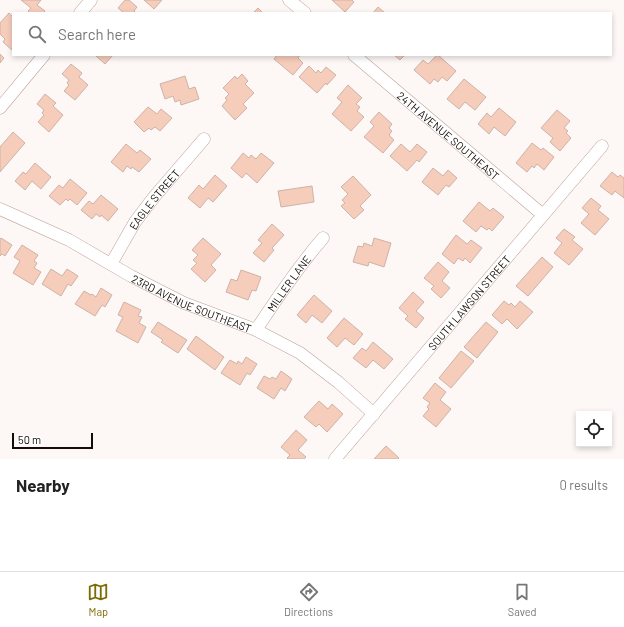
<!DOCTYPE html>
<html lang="en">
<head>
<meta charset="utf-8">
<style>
  :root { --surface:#fff; --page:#f6f6f6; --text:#222; --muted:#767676; --line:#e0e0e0; --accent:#7b6b04 }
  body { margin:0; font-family:Barlow,sans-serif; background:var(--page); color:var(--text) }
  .controls { position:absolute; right:12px; bottom:12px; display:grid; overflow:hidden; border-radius:0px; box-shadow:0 2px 6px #0003 }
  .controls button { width:36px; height:36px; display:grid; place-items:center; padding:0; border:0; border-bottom:1px solid var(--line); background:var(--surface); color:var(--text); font:20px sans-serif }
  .scale { position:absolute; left:12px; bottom:10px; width:81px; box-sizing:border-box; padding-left:4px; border:2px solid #150c08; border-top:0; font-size:11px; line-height:14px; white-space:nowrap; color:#150c08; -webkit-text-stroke:3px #fff; paint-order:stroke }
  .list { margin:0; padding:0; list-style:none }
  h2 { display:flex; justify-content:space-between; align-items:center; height:52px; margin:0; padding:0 16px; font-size:17px }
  h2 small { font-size:13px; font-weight:400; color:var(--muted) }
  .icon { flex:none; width:22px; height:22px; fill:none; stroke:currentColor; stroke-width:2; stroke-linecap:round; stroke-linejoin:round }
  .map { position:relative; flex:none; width:624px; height:459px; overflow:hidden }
  .search { position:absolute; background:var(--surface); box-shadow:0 2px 6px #0003; left:12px; right:12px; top:12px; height:44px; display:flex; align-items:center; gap:10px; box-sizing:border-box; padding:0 14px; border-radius:0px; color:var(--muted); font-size:15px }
  .sheet { height:112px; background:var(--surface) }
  nav { display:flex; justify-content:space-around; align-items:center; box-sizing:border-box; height:56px; border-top:1px solid var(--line); background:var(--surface); font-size:11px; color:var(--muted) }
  nav a { display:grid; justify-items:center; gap:2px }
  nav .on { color:var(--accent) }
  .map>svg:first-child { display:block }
  .building { fill:#f6ccbb; stroke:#cdb3a8 }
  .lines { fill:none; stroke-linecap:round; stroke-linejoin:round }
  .minor-casing { stroke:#bca297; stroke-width:13 }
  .minor { stroke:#fff; stroke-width:12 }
  .labels { text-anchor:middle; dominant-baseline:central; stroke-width:4; stroke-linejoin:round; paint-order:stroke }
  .street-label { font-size:11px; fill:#150c08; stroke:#fff }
</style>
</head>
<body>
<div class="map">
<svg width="624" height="459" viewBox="0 0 624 459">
  <rect width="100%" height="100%" fill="#fdf7f5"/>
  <!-- building -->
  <g class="building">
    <polygon points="21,0 41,0 37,5 45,11 43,13 30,13 28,11 31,8"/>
    <polygon points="125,0 129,0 137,7 134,11 136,13 124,13 118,8"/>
    <polygon points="144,0 162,0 154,9"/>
    <polygon points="332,0 352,0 354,2 345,12"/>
    <polygon points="378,7 385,13 373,13"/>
    <polygon points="258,8 263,13 253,13"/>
    <polygon points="9,13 13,17 13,48 12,50 3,42 5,39 0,34 0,23"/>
    <polygon points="0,54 4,58 0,63"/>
    <polygon points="95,55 113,55 105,64"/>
    <polygon points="277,55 300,55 298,58 303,63 293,75 274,59"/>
    <polygon points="394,55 405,55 400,60"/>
    <polygon points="437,55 438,55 456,71 447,81 442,77 438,82 434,79 430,84 414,70 423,60 428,64"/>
    <polygon points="71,64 82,73 79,77 88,85 75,100 64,91 69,85 67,83 69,80 62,74"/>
    <polygon points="309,66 316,73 318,70 321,73 326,67 336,75 327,85 326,83 317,93 299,77"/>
    <polygon points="242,74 248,81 245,84 254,93 243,104 247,108 235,120 222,106 227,100 225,98 229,94 223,88 235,76 237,79"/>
    <polygon points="185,76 189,89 195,87 199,99 181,105 180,100 175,102 173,96 165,99 160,84"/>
    <polygon points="464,79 486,97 475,110 465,102 459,109 447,99"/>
    <polygon points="348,85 362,98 356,104 360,107 357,111 364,117 351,131 332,114 342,102 337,98"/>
    <polygon points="45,94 56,103 53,106 63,115 49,132 38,122 44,115 42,113 44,110 37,104"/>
    <polygon points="148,107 157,114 161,109 172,118 160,131 155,127 151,130 149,128 144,132 134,122"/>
    <polygon points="499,108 516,122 505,136 494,127 489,134 478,124 487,113 491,117"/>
    <polygon points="557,110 570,121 564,128 568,131 566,133 571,138 560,151 550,142 553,138 541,128"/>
    <polygon points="379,112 392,124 389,128 392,131 389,135 394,140 383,153 364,137 374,126 370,122"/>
    <polygon points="13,132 25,143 0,172 0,147"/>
    <polygon points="532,143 541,150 543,148 554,157 544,170 537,164 534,168 532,166 527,172 516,163"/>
    <polygon points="126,144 137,153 140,150 151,159 139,172 132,167 131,169 127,166 123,172 111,162"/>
    <polygon points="401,144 410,152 417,144 427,152 419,162 417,160 407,171 390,156"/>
    <polygon points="243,153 249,158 251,155 256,159 261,153 274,163 257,183 246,173 242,178 231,168"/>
    <polygon points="35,163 51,177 41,189 32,181 25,190 15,181 23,172 26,174"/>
    <polygon points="433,168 443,176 448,170 457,178 449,187 446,185 438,195 422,182"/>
    <polygon points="612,172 618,177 620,175 624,178 624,198 615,191 612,195 600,186"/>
    <polygon points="215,175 227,186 213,202 208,198 200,208 188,198 199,185 203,189"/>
    <polygon points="353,176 371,195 360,206 364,210 354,219 341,206 345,203 342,200 348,194 341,187"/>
    <polygon points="70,179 87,193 77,205 70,199 68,201 66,199 60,205 49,196 59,185 63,188"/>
    <polygon points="312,186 314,202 281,207 278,191"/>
    <polygon points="101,195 118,209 108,221 101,215 100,217 96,214 92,219 81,210 89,201 93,204"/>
    <polygon points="591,198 601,206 598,210 609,219 595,235 581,223 589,214 582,208"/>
    <polygon points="479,202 490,211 493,208 504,217 492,231 489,228 487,230 481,226 476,232 463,221"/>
    <polygon points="272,224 284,235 272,248 274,250 264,262 253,253 262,243 258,240"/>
    <polygon points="564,229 575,237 572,240 583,249 569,265 554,253 562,243 556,238"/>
    <polygon points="456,235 467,244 471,240 482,248 470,263 465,258 463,261 458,258 454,264 442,254"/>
    <polygon points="1,238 12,245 5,256 2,254 0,256 0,239"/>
    <polygon points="203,238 221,254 211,265 216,270 205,282 191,269 197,263 193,260 198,255 192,250"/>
    <polygon points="374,238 391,243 384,267 369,262 368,266 353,262 358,246 363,247 364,243 372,246"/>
    <polygon points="22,245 38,255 34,261 37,263 34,268 41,272 33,285 13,273 20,261 14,257"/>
    <polygon points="542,257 553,267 528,296 516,286"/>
    <polygon points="438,262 449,272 442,281 450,288 441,298 431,289 434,286 424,278"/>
    <polygon points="51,269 62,276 67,269 78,276 71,286 68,284 61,296 42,284"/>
    <polygon points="241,270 261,277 256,291 252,290 248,300 226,292 231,279 237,281"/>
    <polygon points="101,288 112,295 105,307 102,305 95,316 75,304 84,291 91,295 92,294 96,297"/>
    <polygon points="413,292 424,302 416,311 424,318 416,328 405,319 408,316 399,308"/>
    <polygon points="314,295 332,311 322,323 312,315 306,323 297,315"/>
    <polygon points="504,301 509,305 511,303 515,307 520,301 533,312 517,329 507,319 502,324 492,315"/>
    <polygon points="124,302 141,310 138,316 142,317 139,323 146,327 138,343 116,331 123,317 118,315"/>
    <polygon points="344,318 363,334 354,345 345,338 337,347 327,338"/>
    <polygon points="158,322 187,340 178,353 161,342 163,340 151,332"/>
    <polygon points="486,322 498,332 477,358 464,347"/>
    <polygon points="196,336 224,357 215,370 187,349"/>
    <polygon points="373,342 393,359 384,369 373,360 366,368 353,358 362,348 366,351"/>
    <polygon points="461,351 474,361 451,388 439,378"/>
    <polygon points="246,357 257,364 250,375 247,373 240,385 221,373 230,360 237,364 238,361 242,364"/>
    <polygon points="281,371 292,379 285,391 281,388 274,399 257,388 264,376 270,379 272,377 276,379"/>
    <polygon points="435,383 446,392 440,400 451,409 436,427 423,416 429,409 427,407 430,403 423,398"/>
    <polygon points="319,401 328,409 332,404 343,414 327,432 319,424 316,427 304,417"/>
    <polygon points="296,430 307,440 298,450 306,457 304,459 288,459 287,458 290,455 281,447"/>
    <polygon points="386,446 399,458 398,459 374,459"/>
  </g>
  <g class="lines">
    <defs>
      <g id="minor">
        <polyline points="289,0 305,13"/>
        <polyline points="80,13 91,0"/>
        <path id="s1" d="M354 55 543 215"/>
        <polyline points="0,108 44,55"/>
        <path id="s2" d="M0 209 69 240 131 276 184 303 256 330 300 353 338 382 374 414"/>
        <path id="s3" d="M111 264 135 222 154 197 204 139"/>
        <path id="s4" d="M256 330C277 298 298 267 323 238"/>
        <path id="s5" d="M335 459 602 146"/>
      </g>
    </defs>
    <!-- minor casing -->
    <use href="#minor" class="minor-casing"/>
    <!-- minor -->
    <use href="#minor" class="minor"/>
  </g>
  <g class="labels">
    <!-- street labels -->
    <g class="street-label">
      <text stroke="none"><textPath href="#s1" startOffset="124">24TH AVENUE SOUTHEAST</textPath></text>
      <text stroke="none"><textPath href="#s3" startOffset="78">EAGLE STREET</textPath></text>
      <text stroke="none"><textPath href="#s4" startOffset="57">MILLER LANE</textPath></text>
      <text stroke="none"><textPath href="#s2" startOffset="214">23RD AVENUE SOUTHEAST</textPath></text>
      <text stroke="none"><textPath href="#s5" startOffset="206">SOUTH LAWSON STREET</textPath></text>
    </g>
  </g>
</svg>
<div class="controls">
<button><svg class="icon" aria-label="locate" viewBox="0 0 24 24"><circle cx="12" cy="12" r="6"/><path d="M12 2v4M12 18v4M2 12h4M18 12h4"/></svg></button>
</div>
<div class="scale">50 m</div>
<div class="search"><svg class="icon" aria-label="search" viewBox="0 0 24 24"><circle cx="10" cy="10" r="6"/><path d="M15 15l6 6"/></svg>Search here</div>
</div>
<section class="sheet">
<h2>Nearby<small>0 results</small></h2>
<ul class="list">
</ul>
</section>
<nav>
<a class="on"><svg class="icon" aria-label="map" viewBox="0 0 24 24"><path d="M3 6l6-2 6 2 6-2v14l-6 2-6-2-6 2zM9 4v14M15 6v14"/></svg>Map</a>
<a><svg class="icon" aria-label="directions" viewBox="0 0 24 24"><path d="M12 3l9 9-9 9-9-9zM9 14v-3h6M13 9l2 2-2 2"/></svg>Directions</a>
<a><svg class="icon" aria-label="saved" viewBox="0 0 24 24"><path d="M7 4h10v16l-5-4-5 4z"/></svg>Saved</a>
</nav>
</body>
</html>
